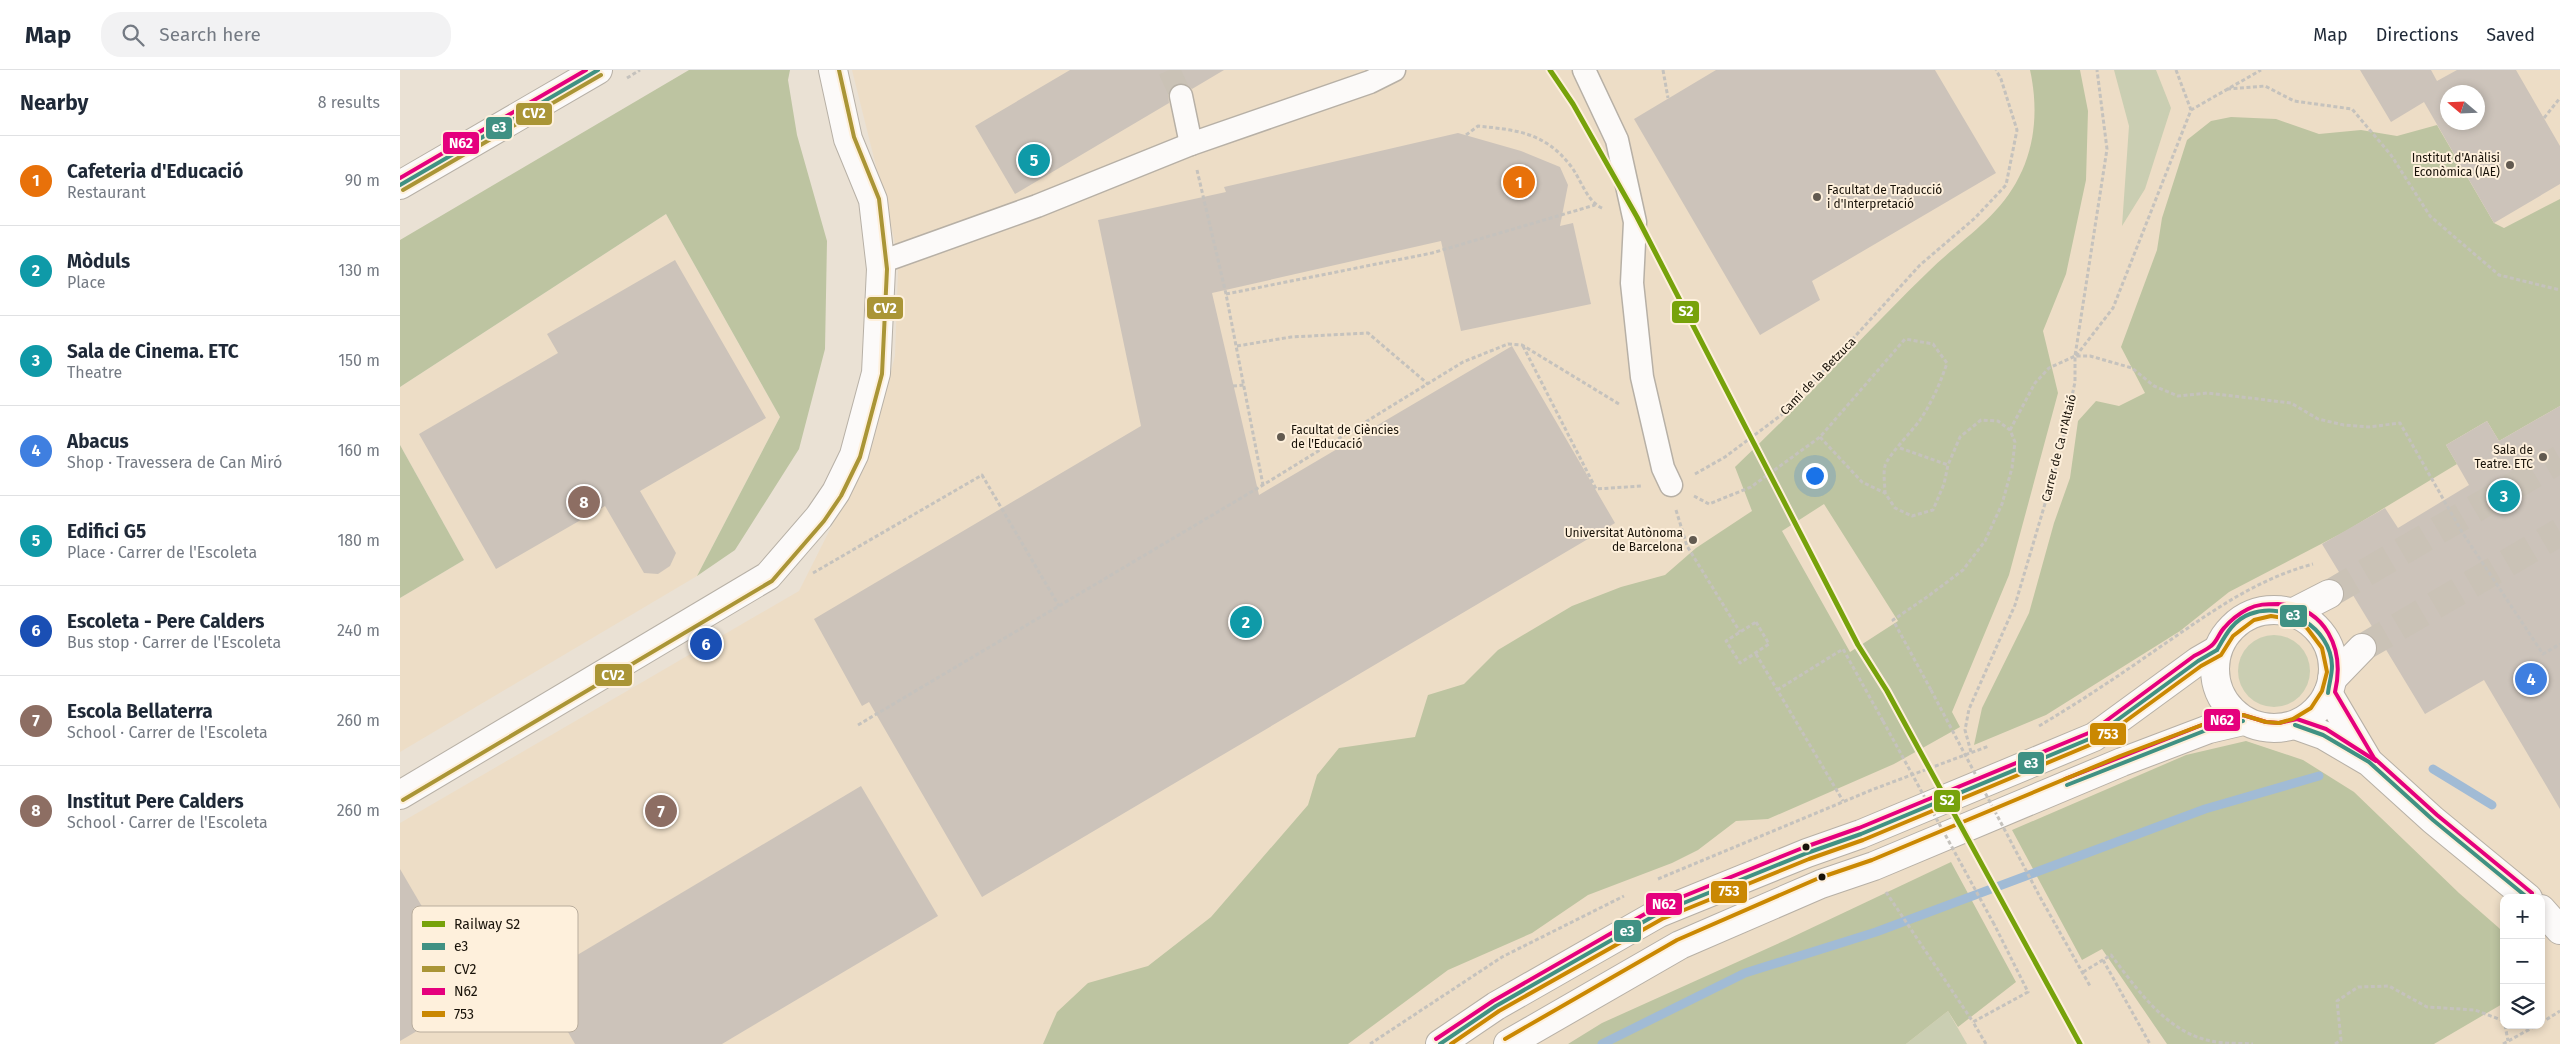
<!DOCTYPE html>
<html lang="en">
<head>
<meta charset="utf-8">
<style>
  :root { --surface:#fff; --page:#f2f2f3; --text:#1f2937; --muted:#747a83; --line:#e0e1e3; --accent:#7c3aed }
  body { margin:0; font-family:"Fira Sans",sans-serif; background:var(--page); color:var(--text) }
  .controls { position:absolute; right:15px; bottom:15px; display:grid; overflow:hidden; border-radius:10px; box-shadow:0 2px 8px #0003 }
  .controls button { width:45px; height:45px; display:grid; place-items:center; padding:0; border:0; border-bottom:1px solid var(--line); background:var(--surface); color:var(--text); font:25px sans-serif }
  .compass { position:absolute; left:2040px; top:15px; width:45px; height:45px; border-radius:50%; background:var(--surface); box-shadow:0 2px 8px #0003; rotate:289deg }
  .you { position:absolute; left:1414px; top:405px; width:18px; height:18px; margin:-12px; border:4px solid #fff; border-radius:50%; background:#1a73e8; box-shadow:0 0 0 8px #1a73e833 }
  .badge { display:grid; place-items:center; width:32px; height:32px; border-radius:50%; background:var(--accent); color:#fff; font-size:16px; font-weight:700 }
  .pin { position:absolute; translate:-50% -50%; border:2px solid #fff; box-shadow:0 1px 5px #0006 }
  .list { margin:0; padding:0; list-style:none }
  h2 { display:flex; justify-content:space-between; align-items:center; height:65px; margin:0; padding:0 20px; font-size:21px }
  h2 small { font-size:16px; font-weight:400; color:var(--muted) }
  .list li { display:grid; grid-template-columns:32px 1fr auto; gap:15px; align-items:center; box-sizing:border-box; height:90px; padding:0 20px; border-top:1px solid var(--line) }
  .list b { display:block; font-size:19px; white-space:nowrap }
  .list p { margin:0; font-size:16px; white-space:nowrap; color:var(--muted) }
  .list em { font-size:16px; font-style:normal; color:var(--muted) }
  .icon { flex:none; width:28px; height:28px; fill:none; stroke:currentColor; stroke-width:2; stroke-linecap:round; stroke-linejoin:round }
  .map { position:relative; flex:none; width:2160px; height:974px; overflow:hidden }
  header { display:flex; align-items:center; gap:30px; box-sizing:border-box; height:70px; padding:0 25px; background:var(--surface); border-bottom:1px solid var(--line) }
  header strong { font-size:24px }
  nav { display:flex; gap:28px; margin-inline-start:auto; font-size:18px }
  .search { width:350px; height:45px; background:var(--page); display:flex; align-items:center; gap:12px; box-sizing:border-box; padding:0 18px; border-radius:20px; color:var(--muted); font-size:19px }
  main { display:flex }
  aside { flex:1; background:var(--surface) }
  .map>svg:first-child { display:block }
  .built { fill:#edddc6; fill-rule:evenodd }
  .green { fill:#caceb2 }
  .forest { fill:#bdc4a1; fill-rule:evenodd }
  .lines { fill:none; stroke-linecap:round; stroke-linejoin:round }
  .stream { stroke:#a1bbd5; stroke-width:9 }
  .building { fill:#ccc3ba; fill-rule:evenodd }
  .pedestrian-tunnel { stroke:#cac2b6; stroke-width:22; stroke-dasharray:22 11; stroke-linecap:butt }
  .minor-tunnel { stroke:#cac2b6; stroke-width:28; stroke-dasharray:28 14; stroke-linecap:butt }
  .pedestrian-casing { stroke:#b7b0a6; stroke-width:25 }
  .minor-casing { stroke:#b7b0a6; stroke-width:30 }
  .tertiary-casing { stroke:#b7b0a6; stroke-width:30 }
  .path { stroke:#c5c2bd; stroke-width:3; stroke-dasharray:4 2.5; stroke-linecap:butt }
  .pedestrian { stroke:#fcfaf9; stroke-width:22 }
  .minor { stroke:#fcfaf9; stroke-width:28 }
  .tertiary { stroke:#fcfaf9; stroke-width:28 }
  .path-bridge { stroke:#c5c2bd; stroke-width:3; stroke-dasharray:4 2.5; stroke-linecap:butt }
  .bus-1-casing { stroke:#fef0dc; stroke-width:8 }
  .bus-2-casing { stroke:#fef0dc; stroke-width:8 }
  .bus-3-casing { stroke:#fef0dc; stroke-width:8 }
  .bus-4-casing { stroke:#fef0dc; stroke-width:8 }
  .bus-1 { stroke:#409183; stroke-width:4 }
  .bus-2 { stroke:#aa9536; stroke-width:4 }
  .bus-3 { stroke:#e5007d; stroke-width:4 }
  .bus-4 { stroke:#ca8802; stroke-width:4 }
  .rail-1-casing { stroke:#fef0dc; stroke-width:9 }
  .rail-1 { stroke:#77a20b; stroke-width:5 }
  .poi-dot { fill:#625a50; stroke:#fef0dc; stroke-width:2 }
  .bus-dot { fill:#181209; stroke:#fef0dc; stroke-width:2 }
  .labels { text-anchor:middle; dominant-baseline:central; stroke-width:4; stroke-linejoin:round; paint-order:stroke }
  .poi-label { font-size:12px; fill:#181209; stroke:#fef0dc; text-anchor:end }
  .street-label { font-size:12px; fill:#181209; stroke:#fef0dc }
  .key { fill:#fef0dc; stroke:#b9ad9d; stroke-width:1 }
  .key-label { font-size:14px; fill:#181209 }
  .line-badge { stroke:#fef0dc; stroke-width:2 }
  .badge-label { font-size:14px; text-anchor:middle; font-weight:bold; fill:#fff }
</style>
</head>
<body>
<header>
<strong>Map</strong>
<div class="search"><svg class="icon" aria-label="search" viewBox="0 0 24 24"><circle cx="10" cy="10" r="6"/><path d="M15 15l6 6"/></svg>Search here</div>
<nav><a>Map</a><a>Directions</a><a>Saved</a></nav>
</header>
<main>
<aside>
<h2>Nearby<small>8 results</small></h2>
<ul class="list">
<li><span class="badge" style="background:#e8710a">1</span><div><b>Cafeteria d'Educació</b><p>Restaurant</p></div><em>90 m</em></li>
<li><span class="badge" style="background:#0f9aa8">2</span><div><b>Mòduls</b><p>Place</p></div><em>130 m</em></li>
<li><span class="badge" style="background:#0f9aa8">3</span><div><b>Sala de Cinema. ETC</b><p>Theatre</p></div><em>150 m</em></li>
<li><span class="badge" style="background:#3f7fe0">4</span><div><b>Abacus</b><p>Shop · Travessera de Can Miró</p></div><em>160 m</em></li>
<li><span class="badge" style="background:#0f9aa8">5</span><div><b>Edifici G5</b><p>Place · Carrer de l'Escoleta</p></div><em>180 m</em></li>
<li><span class="badge" style="background:#1a4fb4">6</span><div><b>Escoleta - Pere Calders</b><p>Bus stop · Carrer de l'Escoleta</p></div><em>240 m</em></li>
<li><span class="badge" style="background:#8d6e63">7</span><div><b>Escola Bellaterra</b><p>School · Carrer de l'Escoleta</p></div><em>260 m</em></li>
<li><span class="badge" style="background:#8d6e63">8</span><div><b>Institut Pere Calders</b><p>School · Carrer de l'Escoleta</p></div><em>260 m</em></li>
</ul>
</aside>
<div class="map">
<svg width="2160" height="974" viewBox="0 0 2160 974">
  <rect width="100%" height="100%" fill="#eae1d4"/>
  <!-- built -->
  <g class="built">
    <path d="M452 0H2160V974H0V753L399 521 472 376 495 286 498 202 494 168ZM2048 22H2078V52H2048ZM2104 828H2141V955H2104Z"/>
    <polygon points="266,144 380,347 297,506 0,682 0,528 64,490 0,375 0,317"/>
  </g>
  <!-- green -->
  <g class="green">
    <polygon points="1714,0 1756,0 1771,38 1745,119 1722,156 1729,56"/>
    <circle cx="1874" cy="601" r="36"/>
    <polygon points="1548,941 1567,974 1506,974"/>
  </g>
  <!-- forest -->
  <g class="forest">
    <polygon points="289,0 390,0 388,10 397,65 427,171 425,279 399,379 335,480 297,506 380,347 266,144 0,317 0,170"/>
    <path d="M1630 0H1680L1688 41 1686 110 1666 204 1643 261 1658 323 1609 505 1552 642 1560 657 1494 694 1368 749 1336 751 1298 780 1272 793 1188 825 1132 863 1048 900 948 974H643L657 942 688 913 748 896 811 847 908 735 917 705 939 678 1015 667 1028 625 1064 614 1098 580 1172 536 1221 517 1265 505 1296 478 1352 441 1335 397C1402 334 1462 266 1528 202 1559 171 1599 148 1619 107 1636 74 1638 36 1630 0ZM1424 434 1498 551 1450 582 1382 461Z"/>
    <polygon points="1831,47 1876,49 1919,64 1961,60 1997,66 2037,55 2094,153 2104,158 2160,129 2160,336 2099,371 2087,351 2046,375 2057,394 1946,461 1829,522 1780,561 1646,645 1574,675 1582,638 1629,543 1654,453 1670,408 1678,351 1696,331 1719,336 1745,323 1721,277 1757,180 1762,148 1787,70 1811,51"/>
    <polygon points="0,375 64,490 0,528"/>
    <polygon points="1846,671 1903,690 1954,722 2059,823 2099,858 2104,864 2104,933 2034,974 1767,974 1702,879 1682,890 1612,760 1786,685"/>
    <polygon points="1551,792 1616,912 1558,957 1548,941 1506,974 1168,974 1202,953 1386,870"/>
  </g>
  <g class="lines">
    <!-- stream -->
    <g class="stream">
      <polyline points="2033,699 2092,735"/>
      <polyline points="1202,974 1345,903 1476,862 1805,739 1919,706"/>
    </g>
  </g>
  <!-- building -->
  <g class="building">
    <polygon points="670,0 824,0 792,19 785,13 773,16 768,22 769,33 615,124 575,56"/>
    <polygon points="1316,0 1535,0 1596,103 1412,211 1420,230 1360,265 1234,49"/>
    <path d="M1960 0H2031L2037 11 2057 0H2116L2160 76V114L2094 153 2024 32 1991 52ZM2048 22H2078V52H2048Z"/>
    <polygon points="1058,63 1121,81 1160,97 1168,115 1160,156 1173,153 1191,234 1061,261 1041,171 812,223 859,425 1112,276 1215,453 582,827 469,632 462,636 414,549 741,356 698,150 826,122 824,117"/>
    <polygon points="275,190 366,348 240,421 276,483 270,496 258,504 244,503 205,436 96,499 19,364 158,283 147,264"/>
    <polygon points="2160,336 2160,739 2084,610 2025,644 1922,474 1985,438 1998,458 2069,415 2046,375 2087,351 2099,371"/>
    <polygon points="461,716 538,846 322,974 175,974 137,909"/>
    <polygon points="0,799 75,927 0,971"/>
  </g>
  <g class="lines">
    <!-- pedestrian-tunnel -->
    <polyline class="pedestrian-tunnel" points="769,0 781,26"/>
    <!-- minor-tunnel -->
    <g class="minor-tunnel">
      <polyline points="1929,524 2160,389"/>
      <polyline points="1962,578 2160,462"/>
    </g>
    <defs>
      <g id="pedestrian">
        <polyline points="1184,0 1217,70 1235,152 1232,213 1242,307 1263,398 1271,415"/>
        <polyline points="781,26 791,74"/>
        <polyline points="492,188 637,136 791,74 970,12 994,0"/>
      </g>
      <g id="minor">
        <circle cx="1874" cy="599" r="59"/>
        <polyline points="1892,543 1929,524"/>
        <polyline points="1932,609 1962,578"/>
        <polyline points="1928,623 1967,689"/>
        <polyline points="1895,655 1923,665 1969,692 2033,750 2128,828"/>
        <polyline points="0,725 368,506 419,447 436,422 454,385 476,303 481,199 473,130 448,69 433,0"/>
        <polyline points="2141,839 2160,860"/>
        <polyline points="1040,974 1096,936 1259,843 1407,783 1461,764 1694,667 1798,591 1817,580"/>
        <polyline points="1108,974 1280,875 1421,814 1474,796 1722,692 1809,659 1843,651"/>
      </g>
      <polyline id="tertiary" points="0,115 198,0"/>
    </defs>
    <!-- pedestrian casing -->
    <use href="#pedestrian" class="pedestrian-casing"/>
    <!-- minor casing -->
    <use href="#minor" class="minor-casing"/>
    <!-- tertiary casing -->
    <use href="#tertiary" class="tertiary-casing"/>
    <!-- path -->
    <g class="path">
      <polyline points="1263,0 1268,28"/>
      <polyline points="1776,0 1791,40"/>
      <polyline points="227,8 240,0"/>
      <polyline points="1827,19 1865,16 1894,31 1952,39 1991,85 2030,146 2099,205 2160,220"/>
      <polyline points="2144,48 2160,28"/>
      <path d="M1066 65 1078 56C1116 60 1144 62 1170 95 1182 110 1186 132 1204 139"/>
      <polyline points="797,100 826,224 863,415"/>
      <polyline points="826,224 1032,183 1195,135"/>
      <polyline points="837,276 891,267 968,263 1028,314"/>
      <polyline points="1123,276 1196,419 1241,416"/>
      <polyline points="1676,286 1713,238 1791,40 1861,0"/>
      <polyline points="833,316 844,315"/>
      <polyline points="1610,360 1635,313 1649,298 1675,286 1690,286 1732,298 1754,316 1778,326 1808,323 1891,333 1918,349 1944,355 1969,357 2000,353 2062,462 2143,584 2160,574"/>
      <polyline points="1420,367 1462,412 1485,423 1495,438 1512,446 1533,440 1544,414 1548,395 1560,367 1581,350 1598,351 1610,360 1615,372 1612,398 1602,434 1585,471 1563,500 1527,527 1493,550 1531,620"/>
      <polyline points="1500,378 1548,395"/>
      <polyline points="1295,404 1325,387 1388,340 1520,195 1575,148 1606,115 1617,60 1601,9 1596,0"/>
      <path d="M1294 426 1309 434 1351 417 1420 367 1505 269 1533 274 1547 293C1540 314 1532 332 1520 350 1513 360 1486 388 1485 396 1483 404 1485 415 1485 423"/>
      <polyline points="1276,440 1287,476 1340,562"/>
      <polyline points="413,503 582,405 659,536"/>
      <polygon points="1356,552 1369,574 1340,593 1326,571"/>
      <polyline points="1356,584 1443,731"/>
      <polyline points="1377,620 1443,579 1483,651"/>
      <polyline points="458,655 863,415 1063,292 1108,274 1122,275 1219,334"/>
      <path d="M1639 656C1681 631 1720 605 1760 577 1810 543 1854 510 1913 494"/>
      <polyline points="1571,682 1565,660 1569,639 1615,535 1660,383 1675,312 1675,286 1707,79 1697,0"/>
      <polyline points="1258,809 1474,719 1589,676"/>
      <polyline points="1486,822 1573,952"/>
      <polyline points="1640,827 1690,916"/>
      <polyline points="1703,890 1750,974"/>
      <path d="M1683 902 1711 885C1737 919 1766 962 1811 971 1824 974 1840 973 1853 974"/>
      <polyline points="2141,953 2160,941"/>
      <polyline points="2105,955 2108,971"/>
      <polyline points="970,974 1102,887 1224,826"/>
      <polyline points="1586,974 1573,952 1628,922 1594,854"/>
      <polyline points="1935,974 1941,970 1937,931 1958,917 1989,916 2027,937 2075,940 2104,951"/>
      <polyline points="2103,974 2137,955"/>
    </g>
    <!-- pedestrian -->
    <use href="#pedestrian" class="pedestrian"/>
    <!-- minor -->
    <use href="#minor" class="minor"/>
    <!-- tertiary -->
    <use href="#tertiary" class="tertiary"/>
    <!-- path-bridge -->
    <g class="path-bridge">
      <polyline points="1531,620 1640,827"/>
      <polyline points="1483,651 1594,854"/>
    </g>
    <defs>
      <g id="bus-1">
        <polyline points="0,115 198,0"/>
        <path d="M1817 580C1825 566 1833 550 1850 544 1885 531 1931 557 1932 596 1932 605 1929 614 1928 623"/>
        <polyline points="1895,655 1923,665 1969,692 2033,750 2128,828"/>
        <polyline points="1667,715 1809,659 1843,651"/>
        <polyline points="1040,974 1096,936 1259,843 1407,783 1461,764 1694,667 1798,591 1817,580"/>
      </g>
      <g id="bus-2">
        <polyline points="3,120 201,5"/>
        <polyline points="3,730 372,511 424,451 441,426 460,387 482,304 487,199 479,129 454,67 439,0"/>
      </g>
      <g id="bus-3">
        <polyline points="0,108 186,0"/>
        <polyline points="1665,709 1807,653 1843,645 1866,652 1879,653 1897,649 1926,659 1976,691"/>
        <path d="M1036 969 1093 931 1257 837 1405 777 1459 758 1691 662 1794 586C1800 583 1806 580 1811 576 1817 572 1819 563 1824 558 1830 551 1840 543 1848 539 1857 534 1867 534 1878 534 1926 537 1945 579 1935 622L1974 688 2037 745 2132 823"/>
      </g>
      <polyline id="bus-4" points="1051,974 1099,941 1262,849 1409,789 1463,770 1697,672 1801,596 1821,585 1833,566 1854,550 1871,546 1890,549 1907,558 1922,578 1927,602 1922,621 1911,638 1893,649 1879,653 1866,652 1843,645 1807,653 1720,686 1472,790 1419,808 1277,870 1105,969"/>
    </defs>
    <!-- bus-1 casing -->
    <use href="#bus-1" class="bus-1-casing"/>
    <!-- bus-2 casing -->
    <use href="#bus-2" class="bus-2-casing"/>
    <!-- bus-3 casing -->
    <use href="#bus-3" class="bus-3-casing"/>
    <!-- bus-4 casing -->
    <use href="#bus-4" class="bus-4-casing"/>
    <!-- bus-1 -->
    <use href="#bus-1" class="bus-1"/>
    <!-- bus-2 -->
    <use href="#bus-2" class="bus-2"/>
    <!-- bus-3 -->
    <use href="#bus-3" class="bus-3"/>
    <!-- bus-4 -->
    <use href="#bus-4" class="bus-4"/>
    <defs>
      <polyline id="rail-1" points="1150,0 1173,34 1237,147 1458,575 1487,621 1680,974"/>
    </defs>
    <!-- rail-1 casing -->
    <use href="#rail-1" class="rail-1-casing"/>
    <!-- rail-1 -->
    <use href="#rail-1" class="rail-1"/>
  </g>
  <!-- markers -->
  <g class="poi-dot">
    <circle cx="2110" cy="95" r="5"/>
    <circle cx="1417" cy="127" r="5"/>
    <circle cx="881" cy="367" r="5"/>
    <circle cx="2143" cy="387" r="5"/>
    <circle cx="1293" cy="470" r="5"/>
  </g>
  <g class="bus-dot">
    <circle cx="1406" cy="777" r="4.5"/>
    <circle cx="1422" cy="807" r="4.5"/>
  </g>
  <g class="labels">
    <!-- poi labels -->
    <g class="poi-label">
      <text x="2100" y="88">Institut d'Anàlisi<tspan x="2100" dy="14">Econòmica (IAE)</tspan></text>
      <text x="1427" y="120" text-anchor="start">Facultat de Traducció<tspan x="1427" dy="14">i d'Interpretació</tspan></text>
      <text x="891" y="360" text-anchor="start">Facultat de Ciències<tspan x="891" dy="14">de l'Educació</tspan></text>
      <text x="2133" y="380">Sala de<tspan x="2133" dy="14">Teatre. ETC</tspan></text>
      <text x="1283" y="463">Universitat Autònoma<tspan x="1283" dy="14">de Barcelona</tspan></text>
    </g>
    <!-- street labels -->
    <g class="street-label">
      <text transform="translate(1418 306) rotate(-46)">Camí de la Betzuca</text>
      <text transform="translate(1659 378) rotate(-76)">Carrer de Ca n'Altaió</text>
    </g>
  </g>
  <!-- legend -->
  <rect x="12" y="836" width="166" height="126" rx="8" class="key"/>
  <rect x="22" y="851" width="23" height="6" fill="#77a20b"/>
  <rect x="22" y="873" width="23" height="7" fill="#409183"/>
  <rect x="22" y="896" width="23" height="6" fill="#aa9536"/>
  <rect x="22" y="918" width="23" height="7" fill="#e5007d"/>
  <rect x="22" y="941" width="23" height="6" fill="#ca8802"/>
  <g class="key-label">
    <text x="54" y="859">Railway S2</text>
    <text x="54" y="881">e3</text>
    <text x="54" y="904">CV2</text>
    <text x="54" y="926">N62</text>
    <text x="54" y="949">753</text>
  </g>
  <g class="line-badge">
    <rect x="115" y="32" width="38" height="24" rx="5" fill="#aa9536"/>
    <rect x="85" y="46" width="28" height="24" rx="5" fill="#409183"/>
    <rect x="42" y="61" width="38" height="24" rx="5" fill="#e5007d"/>
    <rect x="466" y="226" width="38" height="24" rx="5" fill="#aa9536"/>
    <rect x="1271" y="230" width="29" height="24" rx="5" fill="#77a20b"/>
    <rect x="1879" y="534" width="29" height="24" rx="5" fill="#409183"/>
    <rect x="194" y="593" width="39" height="24" rx="5" fill="#aa9536"/>
    <rect x="1803" y="638" width="38" height="24" rx="5" fill="#e5007d"/>
    <rect x="1689" y="652" width="38" height="24" rx="5" fill="#ca8802"/>
    <rect x="1617" y="681" width="28" height="24" rx="5" fill="#409183"/>
    <rect x="1533" y="719" width="28" height="24" rx="5" fill="#77a20b"/>
    <rect x="1310" y="810" width="38" height="24" rx="5" fill="#ca8802"/>
    <rect x="1245" y="822" width="38" height="24" rx="5" fill="#e5007d"/>
    <rect x="1213" y="849" width="29" height="24" rx="5" fill="#409183"/>
  </g>
  <g class="badge-label">
    <text x="134" y="48">CV2</text>
    <text x="99" y="62">e3</text>
    <text x="61" y="78">N62</text>
    <text x="485" y="243">CV2</text>
    <text x="1286" y="246">S2</text>
    <text x="1893" y="550">e3</text>
    <text x="213" y="610">CV2</text>
    <text x="1822" y="655">N62</text>
    <text x="1708" y="669">753</text>
    <text x="1631" y="698">e3</text>
    <text x="1547" y="735">S2</text>
    <text x="1329" y="826">753</text>
    <text x="1264" y="839">N62</text>
    <text x="1227" y="866">e3</text>
  </g>
</svg>
<div class="controls">
<button>+</button>
<button>−</button>
<button><svg class="icon" aria-label="layers" viewBox="0 0 24 24"><path d="M12 4l9 5-9 5-9-5zM3 14l9 5 9-5"/></svg></button>
</div>
<svg class="compass" viewBox="-18 -18 36 36"><path d="M0-13l5 13h-10z" fill="#e53935"/><path d="M0 13l5-13h-10z" fill="#747a83"/></svg>
<div class="you"></div>
<div class="pin badge" style="left:1119px;top:112px;background:#e8710a">1</div>
<div class="pin badge" style="left:846px;top:552px;background:#0f9aa8">2</div>
<div class="pin badge" style="left:2104px;top:426px;background:#0f9aa8">3</div>
<div class="pin badge" style="left:2131px;top:609px;background:#3f7fe0">4</div>
<div class="pin badge" style="left:634px;top:90px;background:#0f9aa8">5</div>
<div class="pin badge" style="left:306px;top:574px;background:#1a4fb4">6</div>
<div class="pin badge" style="left:261px;top:741px;background:#8d6e63">7</div>
<div class="pin badge" style="left:184px;top:432px;background:#8d6e63">8</div>
</div>
</main>
</body>
</html>
